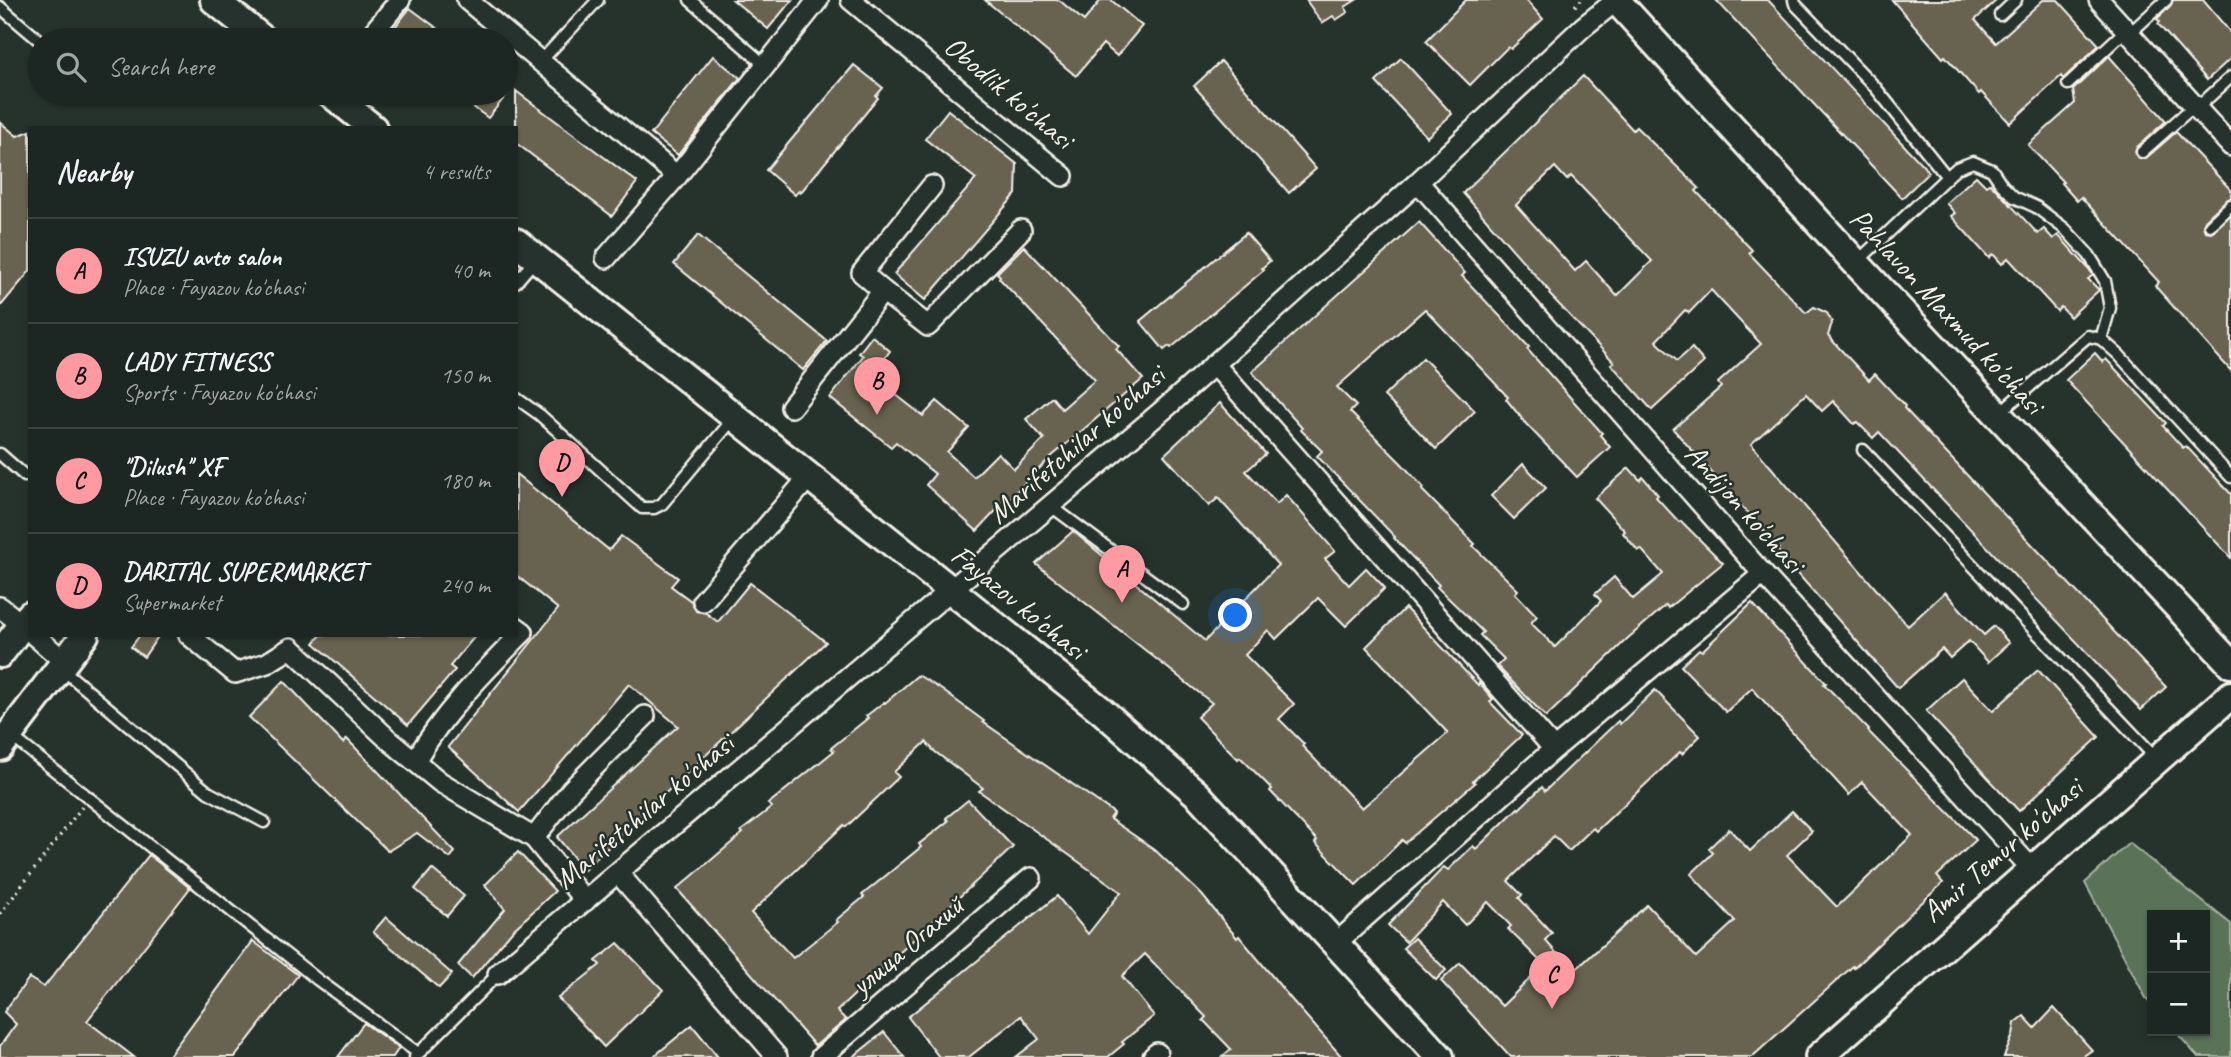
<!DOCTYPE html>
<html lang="en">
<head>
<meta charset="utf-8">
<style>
  :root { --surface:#1c2622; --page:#29322f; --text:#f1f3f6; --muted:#a0a5a5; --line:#3a4340; --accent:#ff9aa2 }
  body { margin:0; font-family:Caveat,sans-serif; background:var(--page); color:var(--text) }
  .controls { position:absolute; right:21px; bottom:21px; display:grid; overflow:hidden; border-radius:0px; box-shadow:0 2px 5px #0004 }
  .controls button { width:63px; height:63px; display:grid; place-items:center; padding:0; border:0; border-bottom:2px solid var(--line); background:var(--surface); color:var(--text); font:35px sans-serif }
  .you { position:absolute; left:1236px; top:616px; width:24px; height:24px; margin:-18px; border:5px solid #fff; border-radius:50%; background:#1a73e8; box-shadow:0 0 0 10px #1a73e833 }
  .badge { display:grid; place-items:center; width:46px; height:46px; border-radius:50%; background:var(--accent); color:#111; font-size:23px; font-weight:700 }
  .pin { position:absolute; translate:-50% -58px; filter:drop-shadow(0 2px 4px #0008) }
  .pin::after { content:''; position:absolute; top:37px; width:24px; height:21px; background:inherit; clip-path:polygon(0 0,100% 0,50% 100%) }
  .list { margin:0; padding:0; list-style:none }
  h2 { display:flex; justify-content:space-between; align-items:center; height:91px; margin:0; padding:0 28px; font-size:30px }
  h2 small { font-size:23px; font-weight:400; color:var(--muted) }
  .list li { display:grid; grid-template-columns:46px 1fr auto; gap:21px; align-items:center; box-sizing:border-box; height:105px; padding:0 28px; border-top:2px solid var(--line) }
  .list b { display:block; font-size:26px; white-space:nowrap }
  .list p { margin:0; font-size:23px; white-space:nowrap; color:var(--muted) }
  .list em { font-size:23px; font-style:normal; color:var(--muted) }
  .icon { flex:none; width:38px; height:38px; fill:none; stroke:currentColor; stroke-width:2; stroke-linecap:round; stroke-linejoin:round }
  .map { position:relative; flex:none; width:2231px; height:1057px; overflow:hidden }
  .search { position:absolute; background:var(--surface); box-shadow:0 2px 5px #0004; left:28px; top:28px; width:490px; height:77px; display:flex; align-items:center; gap:18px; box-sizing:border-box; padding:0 24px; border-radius:38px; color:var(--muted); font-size:26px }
  .panel { position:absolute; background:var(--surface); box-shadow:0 2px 5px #0004; left:28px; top:126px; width:490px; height:511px; border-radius:0px }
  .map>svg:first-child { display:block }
  .green { fill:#5a7359; stroke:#a7b2a0; stroke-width:2 }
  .building { fill:#686351; stroke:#f4f1e8; stroke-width:2; fill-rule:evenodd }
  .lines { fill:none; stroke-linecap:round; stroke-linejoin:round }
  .lane-casing { stroke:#f4f1e8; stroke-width:15 }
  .street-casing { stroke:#f4f1e8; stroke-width:24 }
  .secondary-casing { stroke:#f4f1e8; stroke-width:32 }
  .path { stroke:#f4f1e8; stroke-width:3.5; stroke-dasharray:2 5; stroke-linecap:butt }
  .lane { stroke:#26332d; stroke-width:10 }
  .street { stroke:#26332d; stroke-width:19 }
  .secondary { stroke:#26332d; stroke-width:26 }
  .labels { text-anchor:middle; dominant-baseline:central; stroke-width:5; stroke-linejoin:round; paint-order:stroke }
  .street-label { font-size:30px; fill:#f4f1e8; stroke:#26332d }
</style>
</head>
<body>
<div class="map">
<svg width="2231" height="1057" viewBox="0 0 2231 1057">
  <rect width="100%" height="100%" fill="#26332d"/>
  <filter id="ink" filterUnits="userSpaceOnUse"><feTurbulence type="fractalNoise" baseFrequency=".0143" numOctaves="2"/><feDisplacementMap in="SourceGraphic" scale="14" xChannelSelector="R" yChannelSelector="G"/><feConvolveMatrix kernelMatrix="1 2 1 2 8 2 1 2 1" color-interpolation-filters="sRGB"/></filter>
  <g filter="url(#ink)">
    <!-- green -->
    <polygon class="green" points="2129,843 2231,924 2231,1057 2198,1057 2175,1031 2205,1031 2205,915 2152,915 2152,1005 2147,1000 2085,883"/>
    <!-- building -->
    <g class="building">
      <polygon points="733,0 792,0 768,29"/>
      <polygon points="985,0 1059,0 1084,21 1101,0 1111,0 1142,26 1117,56 1103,44 1076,76"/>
      <polygon points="1306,0 1356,0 1345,7 1348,12 1336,20 1333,16 1322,23"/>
      <polygon points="1466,0 1526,0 1543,19 1511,49 1508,47 1470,85 1426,41"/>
      <polygon points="1716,0 1768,0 1929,172 1902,198"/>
      <polygon points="1892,0 1997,0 1975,20 1996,43 2043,0 2058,0 2099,45 2063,79 2061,76 2010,123 1981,92 1979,94 1945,56 1943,58"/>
      <polygon points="2173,0 2203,0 2231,33 2231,58 2207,80 2158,24 2160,22 2157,19 2171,5"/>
      <polygon points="410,8 453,40 385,40"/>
      <polygon points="713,56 740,78 678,155 651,134"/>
      <polygon points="2109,56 2166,121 2137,147 2135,153 2137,157 2143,159 2146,158 2176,132 2231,190 2231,198 2226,200 2205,220 2203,226 2205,231 2212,232 2231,215 2231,371 2155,286 2159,282 2081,197 2077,201 2061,183 2063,182 2028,145 2075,103 2073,90"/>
      <polygon points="1401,58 1452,114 1427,137 1376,82"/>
      <polygon points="1221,61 1316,169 1289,193 1194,86"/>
      <polygon points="854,65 883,88 876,96 878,98 801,192 799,190 795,195 766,170"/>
      <path d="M1583 76 1633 130 1636 127 1699 188 1696 191 1752 250 1749 253 1806 313 1814 307 1827 313 1832 322 1828 336 1869 380 1875 374 1905 406 1904 408 2166 687 2141 710 1879 432 1873 438 1857 422 1854 424 1833 401 1822 411 1806 394 1751 444 1908 626 1945 592 1984 635 1994 626 2009 643 1988 662 1969 641 1950 658 1942 649 1898 688 1777 550 1779 548 1673 429 1721 387 1718 383 1761 344 1711 290 1689 313 1685 310 1656 341 1677 361 1692 348 1704 362 1652 410 1611 364 1614 362 1549 294 1550 292 1463 193ZM1555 167 1567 180 1571 176 1652 261 1617 296 1586 261 1575 271 1516 205Z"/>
      <polygon points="516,91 637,182 612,216 516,143"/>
      <polygon points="454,93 508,93 488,118"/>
      <polygon points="948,110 1017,164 1016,194 925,300 894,274 976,179 925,139"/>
      <polygon points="0,122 17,136 30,131 30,271 0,307"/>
      <polygon points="1976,176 1986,186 1990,183 2038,234 2044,229 2053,239 2058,235 2089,269 2093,275 2088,279 2099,290 2070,317 2061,307 2057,311 2008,258 2002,264 1993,254 1989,258 1951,216 1955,213 1946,203"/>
      <polygon points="1419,222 1465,273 1462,276 1529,347 1527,349 1602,433 1600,435 1610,447 1577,477 1527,425 1506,399 1508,397 1425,309 1337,387 1356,406 1350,412 1401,463 1424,488 1422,490 1475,544 1473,546 1518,590 1515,593 1537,616 1531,623 1555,647 1601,601 1595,594 1614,577 1633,599 1663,574 1641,549 1638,551 1623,533 1625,531 1595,498 1629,468 1640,480 1643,477 1658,495 1656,497 1679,522 1681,521 1723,563 1668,608 1666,605 1627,639 1546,717 1497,666 1504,659 1480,635 1483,632 1437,587 1439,585 1394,538 1395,537 1317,456 1322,451 1301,430 1302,428 1252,372"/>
      <polygon points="1246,233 1270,261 1262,268 1264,270 1171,348 1169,346 1164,350 1140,321"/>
      <polygon points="698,235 827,341 803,370 674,264"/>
      <polygon points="1024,246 1119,346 1116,349 1143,379 1051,457 1004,504 1003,503 977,531 926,485 935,474 896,442 891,447 830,398 863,356 859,353 872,336 890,351 877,368 886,375 880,382 923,416 937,401 969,428 947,452 974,477 998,453 1014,469 1044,439 1026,419 1052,397 1062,409 1095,380 999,278 1000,276 997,273"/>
      <polygon points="2095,353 2103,362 2106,359 2166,423 2163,426 2183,448 2186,446 2231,494 2231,558 2066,380"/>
      <polygon points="1423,358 1475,411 1436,449 1384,396"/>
      <polygon points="1220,403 1266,454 1246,471 1277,504 1286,495 1335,551 1325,559 1349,585 1366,568 1385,588 1346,626 1318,598 1276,639 1268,630 1245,655 1294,704 1279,719 1304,744 1302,746 1362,808 1448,733 1366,647 1405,608 1478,685 1479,683 1493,699 1490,702 1522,735 1473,781 1475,783 1405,843 1402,840 1356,885 1315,843 1317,840 1270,791 1272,789 1240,757 1238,759 1197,717 1212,703 1036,564 1073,531 1205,641 1278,565 1218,498 1209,506 1164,455"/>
      <polygon points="1523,464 1546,488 1514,519 1491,496"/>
      <polygon points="516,474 609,550 621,536 678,578 671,586 691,601 696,611 706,613 718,622 750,583 826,642 584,870 557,837 678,726 629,684 519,812 448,747 558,609 516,575"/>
      <polygon points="1752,603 1826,683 1824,684 1869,730 1868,731 1976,840 1937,876 1943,883 1918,906 1854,968 1853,966 1752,1057 1511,1057 1441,981 1460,963 1502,1006 1544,965 1508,929 1511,926 1488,902 1465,925 1443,902 1406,942 1388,925 1444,867 1448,870 1473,846 1476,849 1518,808 1519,809 1542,787 1545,791 1618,721 1620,724 1655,690 1700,736 1682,754 1680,752 1596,831 1593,828 1569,851 1554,836 1508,881 1522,895 1519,898 1552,933 1545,940 1573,972 1647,905 1696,957 1735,921 1691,874 1713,853 1709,848 1729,829 1750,851 1792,811 1812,831 1787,855 1837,907 1912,835 1862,782 1849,795 1752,688 1726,712 1681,666 1699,649 1702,651"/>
      <polygon points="140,635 159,635 144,657 131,647"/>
      <polygon points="321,635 476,635 450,666 455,670 408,725 314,643"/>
      <polygon points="2038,670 2099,737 2019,811 1926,711 1962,678 1993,711"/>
      <polygon points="918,675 942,690 984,721 983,722 1114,813 1110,819 1154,849 1202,895 1237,938 1239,936 1291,999 1342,1057 1222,1057 1231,1049 1203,1020 1206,1017 1145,954 1122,976 1154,1016 1122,1042 1124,1044 1108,1057 1016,1057 1039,1039 1021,1016 969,1057 939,1057 908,1017 1057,896 1088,934 1121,892 979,791 983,788 934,751 926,742 894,772 899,777 846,827 844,825 751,913 793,958 838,922 836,920 864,897 862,895 921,847 919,844 948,821 946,818 968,800 1013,847 837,1011 846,1020 815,1046 677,889 743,833 741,831 772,807 768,804 834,751 831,748 868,718 866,716 884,702 885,703"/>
      <polygon points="284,681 343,743 347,739 455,852 450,858 417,833 388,851 249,717"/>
      <polygon points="518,852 555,891 512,931 472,978 458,965 505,909 485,885"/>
      <polygon points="149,855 190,888 87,1021 134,1057 0,1057 0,1046 16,1024 4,1012 29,978 44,987"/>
      <polygon points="432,869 464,896 447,916 415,889"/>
      <polygon points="386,917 452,974 439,988 373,932"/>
      <polygon points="1414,938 1446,970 1436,980 1403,948"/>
      <polygon points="253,941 298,975 235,1057 168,1057"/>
      <polygon points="618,943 663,990 604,1047 558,998 600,965 596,961"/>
      <polygon points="2054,1008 2092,1050 2082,1057 2004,1057 2013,1035 2015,1023 2024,1016 2035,1028"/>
      <polygon points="364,1023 399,1048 393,1057 338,1057"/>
      <polygon points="692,1025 718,1057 653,1057"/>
      <polygon points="884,1032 904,1057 853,1057"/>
    </g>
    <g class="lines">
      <defs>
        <g id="lane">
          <polyline points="690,0 766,66"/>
          <polyline points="1794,0 1795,4 1875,87 1947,177 1856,263"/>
          <polyline points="0,7 40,41"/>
          <polyline points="2000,15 2016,0"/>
          <polyline points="2129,34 2166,0"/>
          <polyline points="540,62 598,0"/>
          <polyline points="2068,84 2126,30"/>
          <polyline points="2197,108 2231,77"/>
          <polyline points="2142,152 2195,105"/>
          <polyline points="1947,177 1957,168 1973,162 1992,170 2002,185 2014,197 2036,207 2065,229 2089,255 2105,281 2110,308 2101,339"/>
          <polyline points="2210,225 2231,205"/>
          <polyline points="516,282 536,259"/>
          <polyline points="516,398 540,415 642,508 654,508 662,504 734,418"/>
          <polyline points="1998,414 2088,336 2101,339 2119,355 2231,477"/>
          <polyline points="1863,450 2157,759"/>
          <polyline points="0,454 25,476"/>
          <polyline points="1051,506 1183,604"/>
          <polyline points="61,668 208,792 264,822"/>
          <polyline points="10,735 318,980 418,1053"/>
          <polyline points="415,1057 498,974"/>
        </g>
        <g id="street">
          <polyline points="467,0 677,176"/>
          <polyline points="851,0 1063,176"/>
          <polyline points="2099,0 2231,146"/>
          <polyline points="367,40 400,0"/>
          <polyline points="1418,182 1763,574 2031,868"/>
          <polyline points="606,258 677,176 818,0"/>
          <polyline points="883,291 862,273 932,186"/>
          <polyline points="1214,364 1554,749"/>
          <polyline points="791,407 883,291 928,326 1021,230"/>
          <polyline points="703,601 809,477"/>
          <polyline points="0,607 30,631"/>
          <polyline points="34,635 65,662"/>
          <polyline points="189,635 235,673 267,663 291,648 389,740 440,782 534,838 571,790 645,716"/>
          <path d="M415 761C443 713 484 672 523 632L516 627"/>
          <polyline points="534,838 585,901"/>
          <polyline points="618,873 777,1057"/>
          <polyline points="1335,944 1554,749 1763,574"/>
          <polyline points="498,974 1169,405 1418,182 1583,27 1617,0"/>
          <polyline points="821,1057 1031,878"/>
          <polyline points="1153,1057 1157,1053"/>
        </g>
        <g id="secondary">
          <polyline points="214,0 264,40"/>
          <polyline points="1616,0 1856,263 2231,664"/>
          <polyline points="330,93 373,128"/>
          <polyline points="516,242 1101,710 1198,795 1440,1057"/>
          <polyline points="0,654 30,615"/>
          <polyline points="0,747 85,635"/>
          <polyline points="1819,1057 2231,695"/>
        </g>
      </defs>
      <!-- lane casing -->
      <use href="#lane" class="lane-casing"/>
      <!-- street casing -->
      <use href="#street" class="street-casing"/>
      <!-- secondary casing -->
      <use href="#secondary" class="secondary-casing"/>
      <!-- path -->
      <g class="path">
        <polyline points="1575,6 1581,0"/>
        <polyline points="0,914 82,807"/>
      </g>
      <!-- lane -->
      <use href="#lane" class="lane"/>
      <!-- street -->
      <use href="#street" class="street"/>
      <!-- secondary -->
      <use href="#secondary" class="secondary"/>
    </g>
  </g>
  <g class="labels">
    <!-- street labels -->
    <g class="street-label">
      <text transform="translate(1009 92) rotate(40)">Obodlik ko'chasi</text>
      <text transform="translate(1947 311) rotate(47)">Pahlavon Maxmud ko'chasi</text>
      <text transform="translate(1076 444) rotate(-41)">Marifetchilar ko'chasi</text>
      <text transform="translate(1745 508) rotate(48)">Andijon ko'chasi</text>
      <text transform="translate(1019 602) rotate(39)">Fayazov ko'chasi</text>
      <text transform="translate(644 811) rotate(-40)">Marifetchilar ko'chasi</text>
      <text transform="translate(2002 850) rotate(-41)">Amir Temur ko'chasi</text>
      <text transform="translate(907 945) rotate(-40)">улица Огахий</text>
    </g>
  </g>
</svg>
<div class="controls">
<button>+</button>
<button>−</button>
</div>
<div class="you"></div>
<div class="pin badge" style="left:1122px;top:603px">A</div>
<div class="pin badge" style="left:877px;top:415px">B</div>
<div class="pin badge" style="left:1552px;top:1009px">C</div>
<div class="pin badge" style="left:562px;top:497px">D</div>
<div class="search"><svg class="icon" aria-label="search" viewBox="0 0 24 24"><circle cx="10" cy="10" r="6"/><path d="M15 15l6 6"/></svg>Search here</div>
<section class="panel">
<h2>Nearby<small>4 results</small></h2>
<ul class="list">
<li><span class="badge">A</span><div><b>ISUZU avto salon</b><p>Place · Fayazov ko'chasi</p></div><em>40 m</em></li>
<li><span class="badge">B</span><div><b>LADY FITNESS</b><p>Sports · Fayazov ko'chasi</p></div><em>150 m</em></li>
<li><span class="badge">C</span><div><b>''Dilush'' XF</b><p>Place · Fayazov ko'chasi</p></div><em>180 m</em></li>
<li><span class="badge">D</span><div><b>DARITAL SUPERMARKET</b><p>Supermarket</p></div><em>240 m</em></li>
</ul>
</section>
</div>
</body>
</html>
